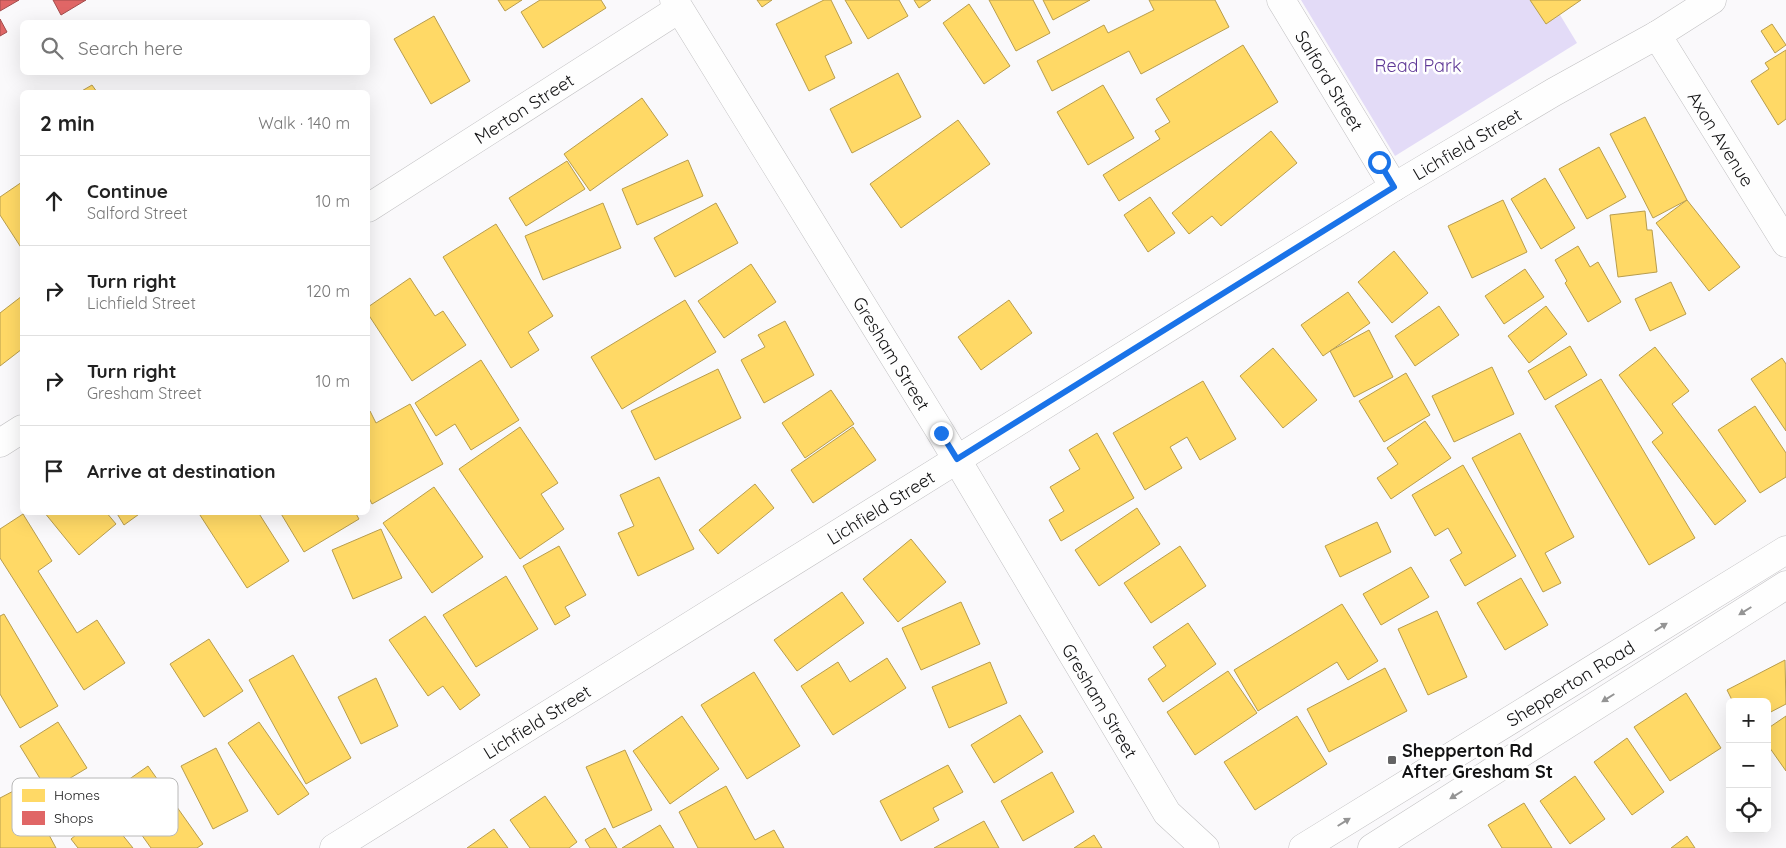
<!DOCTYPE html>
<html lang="en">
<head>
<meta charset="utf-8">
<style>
  :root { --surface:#fff; --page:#f6f6f6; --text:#222; --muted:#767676; --line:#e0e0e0 }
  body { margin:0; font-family:Quicksand,sans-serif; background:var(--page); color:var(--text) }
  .controls { position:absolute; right:15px; bottom:15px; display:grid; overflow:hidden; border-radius:8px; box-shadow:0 5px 20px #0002 }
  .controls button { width:45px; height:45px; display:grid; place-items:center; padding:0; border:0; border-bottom:1px solid var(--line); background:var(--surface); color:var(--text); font:25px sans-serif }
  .stop { position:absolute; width:15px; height:15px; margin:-11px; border:4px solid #1a73e8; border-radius:50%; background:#fff }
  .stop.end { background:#1a73e8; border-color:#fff; box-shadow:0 1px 5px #0008 }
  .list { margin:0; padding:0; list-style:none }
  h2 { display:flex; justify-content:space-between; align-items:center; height:65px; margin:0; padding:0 20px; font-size:21px }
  h2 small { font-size:16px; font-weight:400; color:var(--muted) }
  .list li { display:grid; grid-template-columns:32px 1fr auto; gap:15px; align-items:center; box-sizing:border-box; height:90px; padding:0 20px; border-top:1px solid var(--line) }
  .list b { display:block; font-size:19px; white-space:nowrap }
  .list p { margin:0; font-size:16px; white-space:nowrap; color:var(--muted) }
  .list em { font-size:16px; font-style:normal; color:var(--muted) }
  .icon { flex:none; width:28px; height:28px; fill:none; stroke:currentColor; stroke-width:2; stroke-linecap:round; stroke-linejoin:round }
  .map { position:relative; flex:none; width:1786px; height:848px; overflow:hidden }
  .search { position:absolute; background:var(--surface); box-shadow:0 5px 20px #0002; left:20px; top:20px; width:350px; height:55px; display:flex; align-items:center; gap:12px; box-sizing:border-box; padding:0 18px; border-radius:8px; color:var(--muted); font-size:19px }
  .panel { position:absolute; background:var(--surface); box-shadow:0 5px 20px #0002; left:20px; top:90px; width:350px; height:425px; border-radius:8px }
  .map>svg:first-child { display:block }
  .green { fill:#e3dbf7 }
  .homes { fill:#ffd966; stroke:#b89d4d }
  .shops { fill:#e06666; stroke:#a24d4d }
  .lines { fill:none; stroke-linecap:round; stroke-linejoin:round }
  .street-casing { stroke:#c1c0c2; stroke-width:29 }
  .highway-casing { stroke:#c1c0c2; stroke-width:29 }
  .street { stroke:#fefefe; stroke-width:28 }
  .highway { stroke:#fefefe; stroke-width:28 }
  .oneway { fill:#949494 }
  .route { stroke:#1a73e8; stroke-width:6 }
  .poi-dot { fill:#636364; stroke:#fff; stroke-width:2 }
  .labels { text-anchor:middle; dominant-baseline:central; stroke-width:5; stroke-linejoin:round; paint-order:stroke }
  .park-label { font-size:18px; fill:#603a97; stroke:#fff }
  .street-label { font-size:18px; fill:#121213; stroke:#fff }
  .poi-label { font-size:18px; font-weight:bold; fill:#121213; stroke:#fff; text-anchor:start }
  .key { fill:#fff; stroke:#b8b8b8; stroke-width:1 }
  .key-label { font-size:14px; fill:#121213 }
</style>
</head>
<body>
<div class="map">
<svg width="1786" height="848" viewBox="0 0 1786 848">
  <rect width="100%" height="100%" fill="#faf9fb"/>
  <!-- green -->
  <polygon class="green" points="1301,0 1551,0 1577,43 1395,156"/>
  <!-- homes -->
  <g class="homes">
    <polygon points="498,0 522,0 505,11"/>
    <polygon points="540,0 601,0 606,8 543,48 521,12"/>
    <polygon points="757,0 772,0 762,7"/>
    <polygon points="824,0 831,0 852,43 825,56 835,78 809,91 776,24"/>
    <polygon points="845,0 899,0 908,16 868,39"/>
    <polygon points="914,0 931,0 919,8"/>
    <polygon points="989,0 1033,0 1050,33 1016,51"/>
    <polygon points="1043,0 1090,0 1053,20"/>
    <polygon points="1149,0 1215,0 1229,27 1141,74 1129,51 1052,91 1037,61 1104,25 1108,33 1154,10"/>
    <polygon points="1530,0 1581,0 1546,24"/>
    <polygon points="969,4 1010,66 984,84 943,23"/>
    <polygon points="434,16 470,81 431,104 394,39"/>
    <polygon points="1772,24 1786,45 1775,53 1761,31"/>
    <polygon points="1243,45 1278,102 1119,201 1103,175 1160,139 1155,131 1170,122 1156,99"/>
    <polygon points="1786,50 1786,119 1778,125 1751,81 1769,69 1765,63"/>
    <polygon points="898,73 921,117 852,153 830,109"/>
    <polygon points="92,85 97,92 80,92"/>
    <polygon points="1103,85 1134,138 1088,165 1057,112"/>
    <polygon points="642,98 668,135 590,191 564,154"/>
    <polygon points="1645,117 1687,200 1653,218 1610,134"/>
    <polygon points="958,120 990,164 901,228 870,184"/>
    <polygon points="1271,131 1297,163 1221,226 1212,216 1189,234 1172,213"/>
    <polygon points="1599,147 1626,197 1587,219 1559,169"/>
    <polygon points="688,160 703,196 637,225 622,189"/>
    <polygon points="567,161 585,189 526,226 509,198"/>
    <polygon points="1545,178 1575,228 1541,249 1511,199"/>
    <polygon points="22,182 22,249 0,215 0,197"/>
    <polygon points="1150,197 1175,233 1148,252 1124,215"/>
    <polygon points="1503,200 1527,252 1472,278 1448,226"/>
    <polygon points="1687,200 1740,267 1709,291 1656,223"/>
    <polygon points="603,203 621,248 543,280 525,236"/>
    <polygon points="716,203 738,243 675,277 654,238"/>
    <polygon points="1645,211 1647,230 1652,230 1657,272 1618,277 1610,215"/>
    <polygon points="496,224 553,316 528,332 539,350 511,368 443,257"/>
    <polygon points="1578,246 1590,267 1598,262 1621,302 1588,322 1565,283 1567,281 1555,260"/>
    <polygon points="1394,251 1428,293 1392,323 1358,282"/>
    <polygon points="751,264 776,302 724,338 698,301"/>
    <polygon points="1525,269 1544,297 1504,324 1485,296"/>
    <polygon points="410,278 435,316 443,311 466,345 412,381 368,314 368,307"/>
    <polygon points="1671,282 1686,314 1650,331 1635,299"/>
    <polygon points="1348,292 1370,323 1323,356 1301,325"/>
    <polygon points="22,296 22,349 0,366 0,313"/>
    <polygon points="685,300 716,352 622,409 591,357"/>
    <polygon points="1009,300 1032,333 981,370 958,337"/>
    <polygon points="1439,306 1459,335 1415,366 1395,336"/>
    <polygon points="1546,306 1567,334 1529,363 1508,336"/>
    <polygon points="785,321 814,375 764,403 741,360 765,347 758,335"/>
    <polygon points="1369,330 1393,377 1354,397 1330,351"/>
    <polygon points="1570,346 1587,375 1545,400 1528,371"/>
    <polygon points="1655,347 1689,391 1672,404 1746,501 1715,525 1652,442 1663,433 1619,375"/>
    <polygon points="1273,348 1317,400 1283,428 1240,376"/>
    <polygon points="1782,358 1786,364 1786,431 1751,379"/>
    <polygon points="481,360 519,420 471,450 455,424 436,436 415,403"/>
    <polygon points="1492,367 1514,414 1454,442 1432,396"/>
    <polygon points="718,369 741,418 655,460 631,411"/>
    <polygon points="1406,373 1430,415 1384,442 1359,401"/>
    <polygon points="1601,379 1695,538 1649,565 1555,406"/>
    <polygon points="1203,381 1236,439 1200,460 1187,437 1170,447 1182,468 1145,490 1113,433"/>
    <polygon points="831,390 854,424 805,458 782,423"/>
    <polygon points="410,404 443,464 372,504 368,496 368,412 370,411 376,423"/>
    <polygon points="1755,406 1786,453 1786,477 1760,493 1718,430"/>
    <polygon points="1425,421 1451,458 1391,499 1377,478 1398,464 1387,448"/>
    <polygon points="520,427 558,483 541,494 564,529 520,559 459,469"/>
    <polygon points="853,427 876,460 813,503 791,470"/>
    <polygon points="1097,433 1134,498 1061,541 1049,520 1064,511 1050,487 1080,469 1069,450"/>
    <polygon points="1520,433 1574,537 1545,553 1561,583 1543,592 1472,458"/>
    <polygon points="1463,465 1516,556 1465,586 1450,560 1462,553 1448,528 1435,536 1412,495"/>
    <polygon points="659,477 694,549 638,576 618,533 634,526 620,495"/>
    <polygon points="755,484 774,508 718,554 699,530"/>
    <polygon points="434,487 483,557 432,593 383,523"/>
    <polygon points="1137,508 1160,544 1099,586 1075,550"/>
    <polygon points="44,512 106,512 116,524 79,555"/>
    <polygon points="116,512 142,512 124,525"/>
    <polygon points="198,512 258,512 289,561 247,588"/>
    <polygon points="280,512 355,512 359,519 304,552"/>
    <polygon points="23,514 52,561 38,571 77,633 97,620 125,663 84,690 0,558 0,529"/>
    <polygon points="1377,522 1391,552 1340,577 1325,546"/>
    <polygon points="381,529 402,578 353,599 332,550"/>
    <polygon points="911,539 946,582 898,622 863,579"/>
    <polygon points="559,546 586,595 565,607 570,616 555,625 523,566"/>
    <polygon points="1180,546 1206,586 1151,623 1124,583"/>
    <polygon points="1411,567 1429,597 1381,625 1363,594"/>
    <polygon points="506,576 538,629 476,667 443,615"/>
    <polygon points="1521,578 1548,625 1505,650 1477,603"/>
    <polygon points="842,592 864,623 797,671 774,640"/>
    <polygon points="961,602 980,644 921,670 902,628"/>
    <polygon points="1342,604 1378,661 1348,680 1337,662 1258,711 1234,670"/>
    <polygon points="1437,611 1467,677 1428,695 1398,629"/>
    <polygon points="4,614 58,706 20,728 0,694 0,616"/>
    <polygon points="425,616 480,695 460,710 443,686 428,696 389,640"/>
    <polygon points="1188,623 1216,664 1163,702 1148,679 1166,666 1153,647"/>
    <polygon points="209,639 243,691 204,717 170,664"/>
    <polygon points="293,655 351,758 306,784 249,680"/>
    <polygon points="887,658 906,688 833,735 801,686 838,662 850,682"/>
    <polygon points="1785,660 1786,704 1767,714 1767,702 1733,702 1727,690"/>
    <polygon points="990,662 1007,703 949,728 932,687"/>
    <polygon points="1385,668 1407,711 1329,752 1307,709"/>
    <polygon points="1228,671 1257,713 1195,755 1167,712"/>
    <polygon points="754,672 800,746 747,779 701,705"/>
    <polygon points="376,678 398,726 361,744 338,697"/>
    <polygon points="1686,693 1721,748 1670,781 1634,727"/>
    <polygon points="1020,715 1043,752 994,783 971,745"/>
    <polygon points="682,716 719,769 670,804 633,751"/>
    <polygon points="1297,716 1327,764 1255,810 1224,762"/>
    <polygon points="1786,716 1786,771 1767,744 1767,729"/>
    <polygon points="58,722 87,768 67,780 76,794 57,806 20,746"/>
    <polygon points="259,722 309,794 278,815 228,743"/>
    <polygon points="1627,738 1664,792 1632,815 1594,762"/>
    <polygon points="216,748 248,811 213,829 181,766"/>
    <polygon points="625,750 652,810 613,828 586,767"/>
    <polygon points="948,765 963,792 933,808 939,820 901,841 880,801"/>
    <polygon points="148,766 203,844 197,848 151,848 111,792"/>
    <polygon points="1052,772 1074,812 1023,841 1001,801"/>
    <polygon points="1575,776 1605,819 1570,844 1540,801"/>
    <polygon points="23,786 56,848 0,848 0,798"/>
    <polygon points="726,786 755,840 774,830 784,848 698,848 679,812"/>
    <polygon points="545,796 577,842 569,848 530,848 510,820"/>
    <polygon points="1524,803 1552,848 1502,848 1488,825"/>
    <polygon points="104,812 133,848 78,848 71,839"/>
    <polygon points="984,821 999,848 934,848"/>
    <polygon points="660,825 674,848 622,848"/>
    <polygon points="605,828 617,848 590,848 585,840"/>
    <polygon points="494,829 508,848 467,848"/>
    <polygon points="1094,835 1102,848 1074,848"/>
    <polygon points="1687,836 1695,848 1671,848"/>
  </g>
  <!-- shops -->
  <g class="shops">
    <polygon points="0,0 19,0 0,11"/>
    <polygon points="53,0 86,0 61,15"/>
    <polygon points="0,19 7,32 0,36"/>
  </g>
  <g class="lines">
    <defs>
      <g id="street">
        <path id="s1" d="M674 0 941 433 1167 813 1205 848"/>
        <path id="s2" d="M1281 0 1394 187"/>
        <path id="s3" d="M1657 35 1786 243"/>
        <path id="s4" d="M368 208 679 9"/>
        <polyline points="0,443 22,429"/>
        <path id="s5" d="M334 848 1394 187 1554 92 1657 35 1712 0"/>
      </g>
      <g id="highway">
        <path id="s6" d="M1303 848 1786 550"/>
        <polyline points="1372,848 1786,585"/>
      </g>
    </defs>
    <!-- street casing -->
    <use href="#street" class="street-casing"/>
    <!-- highway casing -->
    <use href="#highway" class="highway-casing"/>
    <!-- street -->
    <use href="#street" class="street"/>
    <!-- highway -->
    <use href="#highway" class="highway"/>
  </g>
  <!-- one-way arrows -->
  <defs><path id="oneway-solid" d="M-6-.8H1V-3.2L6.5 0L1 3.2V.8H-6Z" transform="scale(1.25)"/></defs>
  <g class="oneway">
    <use href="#oneway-solid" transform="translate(1745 611) rotate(148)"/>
    <use href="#oneway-solid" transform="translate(1661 627) rotate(-32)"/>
    <use href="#oneway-solid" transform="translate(1608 698) rotate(148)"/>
    <use href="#oneway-solid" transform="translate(1456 795) rotate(148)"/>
    <use href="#oneway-solid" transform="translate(1344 822) rotate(-32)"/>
  </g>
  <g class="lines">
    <!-- route -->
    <polyline class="route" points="941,433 957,459 1394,187 1379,162"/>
  </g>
  <!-- markers -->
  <rect class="poi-dot" x="1387" y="755" width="10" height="10" rx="2.5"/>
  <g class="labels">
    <!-- park labels -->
    <g class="park-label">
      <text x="1418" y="65">Read Park</text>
    </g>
    <!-- street labels -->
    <g class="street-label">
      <text stroke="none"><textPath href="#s2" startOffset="94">Salford Street</textPath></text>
      <text stroke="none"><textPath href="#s4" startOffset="185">Merton Street</textPath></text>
      <text stroke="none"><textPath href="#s3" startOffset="122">Axon Avenue</textPath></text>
      <text stroke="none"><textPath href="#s5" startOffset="1334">Lichfield Street</textPath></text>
      <text stroke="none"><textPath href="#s1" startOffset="415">Gresham Street</textPath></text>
      <text stroke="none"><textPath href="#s5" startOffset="644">Lichfield Street</textPath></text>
      <text stroke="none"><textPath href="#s6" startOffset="314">Shepperton Road</textPath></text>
      <text stroke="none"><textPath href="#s1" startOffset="820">Gresham Street</textPath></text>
      <text stroke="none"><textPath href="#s5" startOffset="239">Lichfield Street</textPath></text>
    </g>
    <!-- poi labels -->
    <g class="poi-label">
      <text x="1402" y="750">Shepperton Rd<tspan x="1402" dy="21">After Gresham St</tspan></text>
    </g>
  </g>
  <!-- legend -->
  <rect x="12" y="778" width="166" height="58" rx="8" class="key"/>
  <rect x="22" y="789" width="23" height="13" fill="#ffd966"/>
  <rect x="22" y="811" width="23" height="14" fill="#e06666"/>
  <g class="key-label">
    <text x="54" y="800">Homes</text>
    <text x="54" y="823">Shops</text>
  </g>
</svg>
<div class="controls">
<button>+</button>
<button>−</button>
<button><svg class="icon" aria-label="locate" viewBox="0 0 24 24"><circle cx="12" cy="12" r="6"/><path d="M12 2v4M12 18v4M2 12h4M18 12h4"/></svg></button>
</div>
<div class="stop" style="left:1379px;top:162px"></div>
<div class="stop end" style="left:941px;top:433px"></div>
<div class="search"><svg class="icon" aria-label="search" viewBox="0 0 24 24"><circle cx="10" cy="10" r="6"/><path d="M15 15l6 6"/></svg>Search here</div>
<section class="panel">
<h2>2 min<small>Walk · 140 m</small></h2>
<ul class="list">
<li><svg class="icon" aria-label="ahead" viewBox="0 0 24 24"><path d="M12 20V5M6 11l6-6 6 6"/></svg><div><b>Continue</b><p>Salford Street</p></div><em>10 m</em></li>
<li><svg class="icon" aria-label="right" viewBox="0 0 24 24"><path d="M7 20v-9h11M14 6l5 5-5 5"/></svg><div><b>Turn right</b><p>Lichfield Street</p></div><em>120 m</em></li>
<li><svg class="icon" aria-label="right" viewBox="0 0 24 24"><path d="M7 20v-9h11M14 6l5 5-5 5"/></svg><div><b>Turn right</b><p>Gresham Street</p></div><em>10 m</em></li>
<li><svg class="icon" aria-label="arrive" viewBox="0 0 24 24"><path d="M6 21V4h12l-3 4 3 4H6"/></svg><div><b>Arrive at destination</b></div></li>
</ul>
</section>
</div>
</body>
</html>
